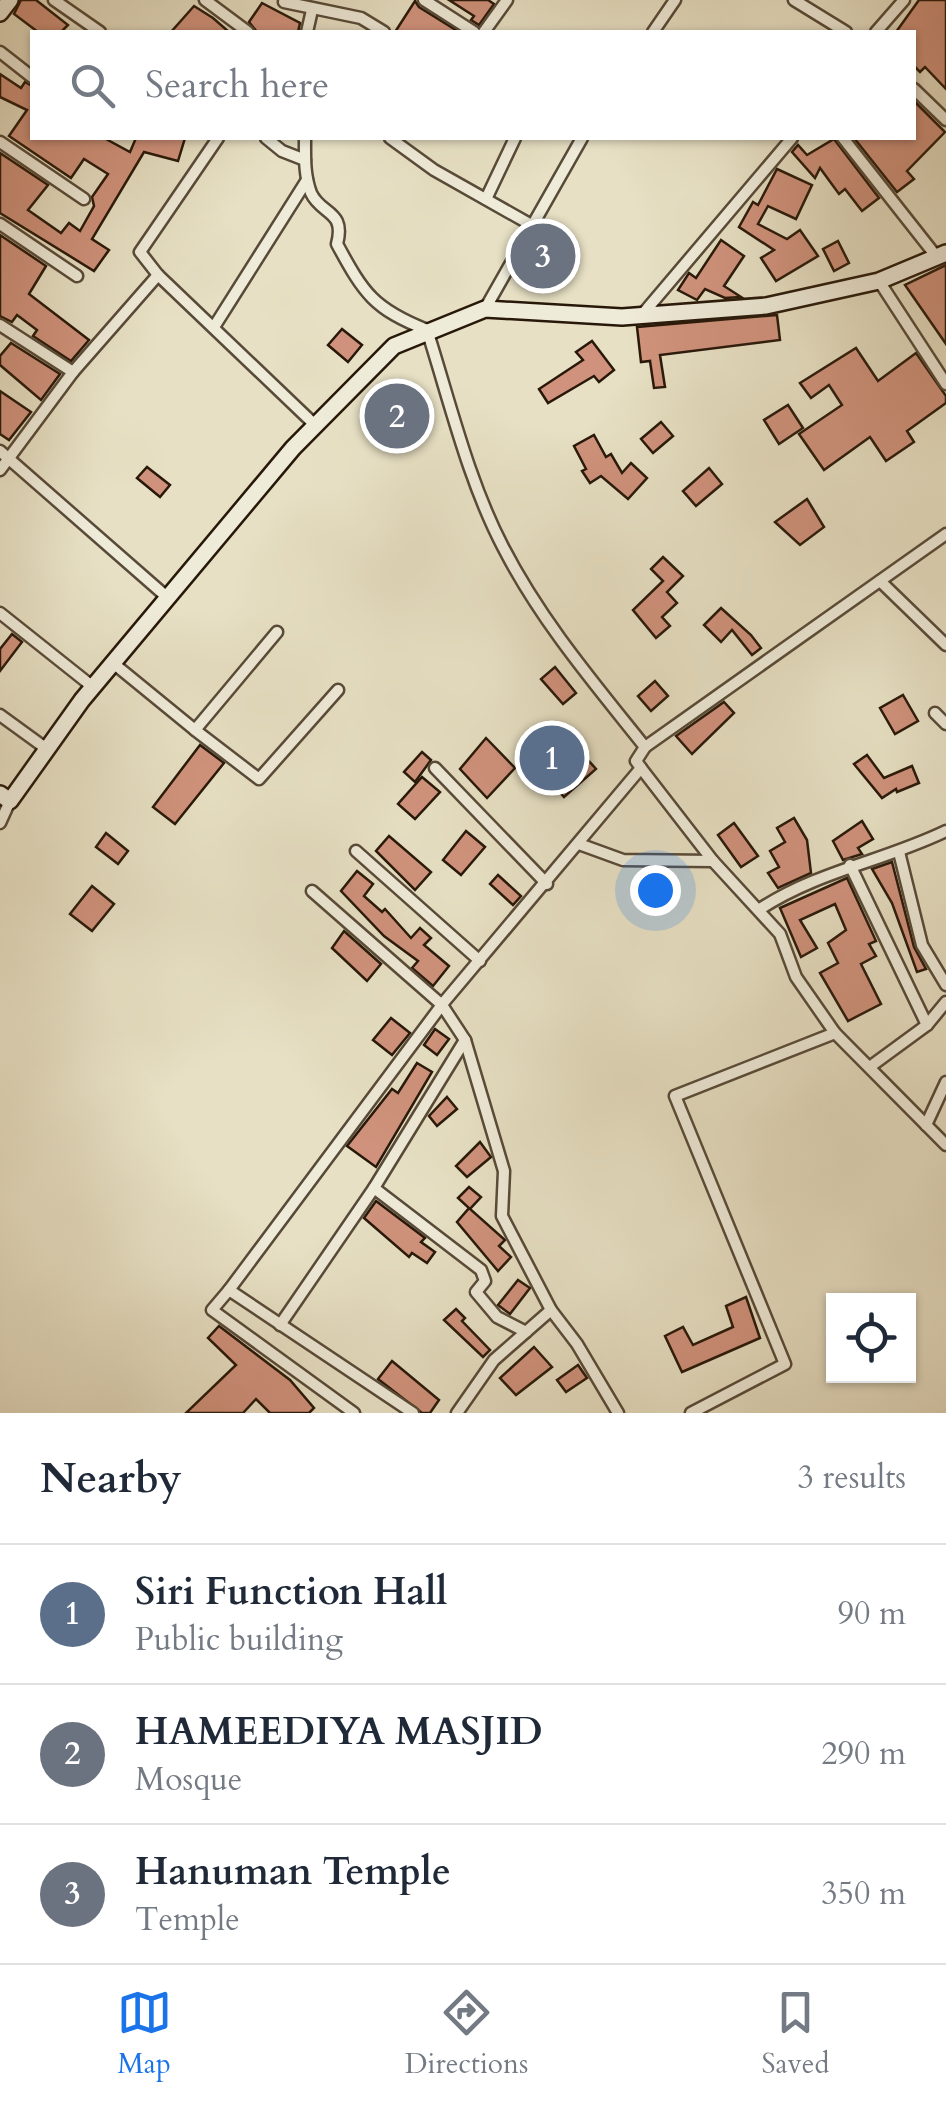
<!DOCTYPE html>
<html lang="en">
<head>
<meta charset="utf-8">
<style>
  :root { --surface:#fff; --page:#f6f6f7; --text:#1f2937; --muted:#747a83; --line:#e0e1e3; --accent:#1a73e8 }
  body { margin:0; font-family:Cardo,serif; background:var(--page); color:var(--text) }
  .controls { position:absolute; right:30px; bottom:30px; display:grid; overflow:hidden; border-radius:0px; box-shadow:0 2px 8px #0004 }
  .controls button { width:90px; height:90px; display:grid; place-items:center; padding:0; border:0; border-bottom:2px solid var(--line); background:var(--surface); color:var(--text); font:50px sans-serif }
  .you { position:absolute; left:655px; top:890px; width:35px; height:35px; margin:-25px; border:8px solid #fff; border-radius:50%; background:#1a73e8; box-shadow:0 0 0 15px #1a73e833 }
  .badge { display:grid; place-items:center; width:65px; height:65px; border-radius:50%; background:var(--accent); color:#fff; font-size:32px; font-weight:700 }
  .pin { position:absolute; translate:-50% -50%; border:5px solid #fff; box-shadow:0 2px 10px #0006 }
  .list { margin:0; padding:0; list-style:none }
  h2 { display:flex; justify-content:space-between; align-items:center; height:130px; margin:0; padding:0 40px; font-size:42px }
  h2 small { font-size:32px; font-weight:400; color:var(--muted) }
  .list li { display:grid; grid-template-columns:65px 1fr auto; gap:30px; align-items:center; box-sizing:border-box; height:140px; padding:0 40px; border-top:2px solid var(--line) }
  .list b { display:block; font-size:38px; white-space:nowrap }
  .list p { margin:0; font-size:32px; white-space:nowrap; color:var(--muted) }
  .list em { font-size:32px; font-style:normal; color:var(--muted) }
  .icon { flex:none; width:55px; height:55px; fill:none; stroke:currentColor; stroke-width:2; stroke-linecap:round; stroke-linejoin:round }
  .map { position:relative; flex:none; width:946px; height:1413px; overflow:hidden }
  .search { position:absolute; background:var(--surface); box-shadow:0 2px 8px #0004; left:30px; right:30px; top:30px; height:110px; display:flex; align-items:center; gap:25px; box-sizing:border-box; padding:0 35px; border-radius:0px; color:var(--muted); font-size:38px }
  .sheet { height:550px; background:var(--surface) }
  nav { display:flex; justify-content:space-around; align-items:center; box-sizing:border-box; height:140px; border-top:2px solid var(--line); background:var(--surface); font-size:28px; color:var(--muted) }
  nav a { display:grid; justify-items:center; gap:5px }
  nav .on { color:var(--accent) }
  .map>svg:first-child { display:block }
  .building { fill:#d0927c; stroke:#281809; stroke-width:2.5 }
  .lines { fill:none; stroke-linecap:round; stroke-linejoin:round }
  .street-casing { stroke:#584a38; stroke-width:15 }
  .secondary-casing { stroke:#281809; stroke-width:20 }
  .street { stroke:#efebd9; stroke-width:10 }
  .secondary { stroke:#efebd9; stroke-width:15 }
</style>
</head>
<body>
<div class="map">
<svg width="946" height="1413" viewBox="0 0 946 1413">
  <rect width="100%" height="100%" fill="#e7e0c4"/>
  <filter id="stains"><feTurbulence type="fractalNoise" baseFrequency=".002" numOctaves="4"/><feColorMatrix values="0 0 0 0 .2 0 0 0 0 .09 0 0 0 0 .02 0 0 0 .5 -.17"/></filter>
  <radialGradient id="worn" r=".72"><stop offset=".6" stop-color="#630" stop-opacity="0"/><stop offset="1" stop-color="#630" stop-opacity=".3"/></radialGradient>
  <!-- building -->
  <g class="building">
    <polygon points="21,0 36,0 68,25 61,32 38,32 14,14"/>
    <polygon points="449,0 488,0 494,4 479,25 471,20 474,16"/>
    <polygon points="919,0 946,0 946,89 925,67 920,72 914,66 914,32 896,32"/>
    <polygon points="415,1 419,7 459,32 395,32"/>
    <polygon points="262,3 300,23 298,32 257,32 249,22"/>
    <polygon points="194,6 213,18 229,32 171,32"/>
    <polygon points="0,74 21,88 25,82 32,86 32,138 104,138 130,152 136,138 185,138 178,161 144,152 92,239 109,250 94,271 0,213 0,153 48,185 28,210 61,233 69,223 80,231 94,206 92,197 108,174 84,159 71,178 9,136 27,110 0,97"/>
    <polygon points="914,101 945,132 907,171 914,179 897,192 854,138 914,138"/>
    <polygon points="834,139 879,198 862,211 845,189 839,194 820,168 815,178 792,152 798,145 807,155"/>
    <polygon points="777,169 812,185 796,219 768,206 758,224 787,239 800,230 818,256 776,281 761,258 774,250 739,227 753,202 758,205"/>
    <polygon points="0,235 46,266 29,294 89,340 71,361 33,336 37,330 17,315 12,322 0,316"/>
    <polygon points="721,240 744,256 724,286 741,297 725,298 705,289 697,300 678,290 689,273 696,278"/>
    <polygon points="838,241 849,263 834,271 823,249"/>
    <polygon points="946,265 946,344 905,285"/>
    <polygon points="777,315 780,340 660,355 665,387 654,388 650,361 641,362 637,327"/>
    <polygon points="342,329 362,345 348,362 328,345"/>
    <polygon points="592,341 614,370 599,382 594,376 548,403 539,389 583,360 576,352"/>
    <polygon points="11,343 60,374 41,400 0,365 0,356"/>
    <polygon points="856,348 878,381 916,353 946,396 946,403 907,431 914,442 886,461 870,437 824,470 799,434 842,405 829,385 811,398 800,383"/>
    <polygon points="0,391 31,412 9,440 0,434"/>
    <polygon points="379,392 429,422 416,440 363,410"/>
    <polygon points="788,405 803,428 779,444 764,420"/>
    <polygon points="661,422 673,436 653,453 641,439"/>
    <polygon points="594,435 606,457 611,454 622,473 631,463 647,478 628,499 601,476 590,483 582,471 586,469 574,446"/>
    <polygon points="147,467 170,485 160,497 137,478"/>
    <polygon points="709,468 722,484 696,506 683,491"/>
    <polygon points="807,499 824,527 800,545 775,522"/>
    <polygon points="663,557 683,576 667,592 677,603 662,617 670,626 656,638 633,610 663,581 651,569"/>
    <polygon points="721,608 751,635 761,648 752,655 732,630 721,642 704,625"/>
    <polygon points="12,634 22,642 0,671 0,649"/>
    <polygon points="555,667 576,693 563,704 541,679"/>
    <polygon points="655,681 668,696 651,711 638,696"/>
    <polygon points="903,695 918,721 895,734 880,708"/>
    <polygon points="724,702 734,713 692,754 676,736"/>
    <polygon points="565,734 596,769 564,797 547,778 540,784 526,769"/>
    <polygon points="486,738 515,768 487,798 460,769"/>
    <polygon points="200,745 224,763 175,824 153,807"/>
    <polygon points="422,752 431,760 415,782 404,772"/>
    <polygon points="867,755 884,778 912,766 919,783 897,792 896,789 882,798 854,764"/>
    <polygon points="422,777 440,792 415,819 398,804"/>
    <polygon points="794,818 807,840 811,873 778,888 768,873 779,867 770,851 785,842 777,828"/>
    <polygon points="862,821 873,839 858,848 862,854 843,860 833,841"/>
    <polygon points="734,823 758,856 741,867 718,835"/>
    <polygon points="466,831 485,847 461,875 443,860"/>
    <polygon points="106,833 128,851 118,864 96,847"/>
    <polygon points="389,836 431,872 415,890 376,851"/>
    <polygon points="892,862 914,947 926,969 917,972 892,903 872,869"/>
    <polygon points="357,871 373,884 364,896 382,912 385,909 411,938 420,928 431,938 424,945 449,966 433,986 412,968 418,961 384,936 341,891"/>
    <polygon points="498,875 521,896 513,905 490,884"/>
    <polygon points="847,878 876,941 869,944 876,956 861,964 881,1004 848,1021 820,973 838,963 828,943 846,930 835,904 800,920 817,948 801,957 780,908"/>
    <polygon points="92,886 114,904 92,931 70,914"/>
    <polygon points="344,931 381,964 367,981 332,948"/>
    <polygon points="391,1018 410,1033 392,1055 373,1040"/>
    <polygon points="435,1029 449,1039 437,1055 424,1045"/>
    <polygon points="417,1063 432,1072 376,1167 347,1146 392,1089 398,1093"/>
    <polygon points="447,1097 457,1109 437,1126 429,1116"/>
    <polygon points="480,1142 491,1157 467,1177 456,1166"/>
    <polygon points="469,1187 481,1197 470,1209 505,1240 499,1246 511,1257 498,1271 457,1222 469,1208 458,1198"/>
    <polygon points="376,1201 425,1238 421,1242 435,1252 427,1263 412,1253 409,1257 364,1218"/>
    <polygon points="518,1280 530,1288 510,1314 498,1305"/>
    <polygon points="746,1297 760,1338 682,1372 665,1336 683,1327 693,1345 733,1327 726,1306"/>
    <polygon points="456,1309 465,1318 462,1321 490,1350 483,1357 444,1320"/>
    <polygon points="219,1326 290,1380 314,1408 309,1413 270,1413 256,1399 243,1413 186,1413 236,1365 208,1338"/>
    <polygon points="534,1347 552,1367 516,1395 500,1378"/>
    <polygon points="392,1361 439,1400 430,1413 422,1413 378,1379"/>
    <polygon points="578,1365 587,1378 566,1392 557,1380"/>
  </g>
  <g class="lines">
    <defs>
      <g id="street">
        <polyline points="54,0 100,32"/>
        <polyline points="205,0 248,32"/>
        <polyline points="424,0 474,32"/>
        <polyline points="794,0 846,32"/>
        <polyline points="284,2 361,18 384,32"/>
        <polyline points="307,32 312,10"/>
        <polyline points="484,32 507,0"/>
        <polyline points="653,32 675,0"/>
        <polyline points="876,32 904,0"/>
        <polyline points="0,52 32,77"/>
        <polyline points="914,89 946,120"/>
        <polyline points="218,138 140,252 158,275 314,424"/>
        <polyline points="266,138 282,151 305,160"/>
        <path d="M305 138C305 156 304 175 311 193 321 215 346 210 337 244 364 294 374 309 427 330 450 402 468 480 503 547 541 621 594 683 645 747L636 761 641 768 713 861 780 934 796 977 835 1033 946 1145"/>
        <polyline points="390,138 434,170 535,227"/>
        <polyline points="843,138 936,256"/>
        <polyline points="0,142 84,199"/>
        <polyline points="486,199 515,138"/>
        <polyline points="0,224 77,276"/>
        <polyline points="879,281 946,384"/>
        <polyline points="485,309 582,138"/>
        <polyline points="641,316 792,138"/>
        <polyline points="0,325 73,372 0,470"/>
        <polyline points="214,327 307,180"/>
        <polyline points="73,372 158,275"/>
        <polyline points="0,451 168,598"/>
        <polyline points="880,581 946,645"/>
        <polyline points="0,613 93,687"/>
        <polyline points="113,663 195,730 277,632"/>
        <polyline points="935,713 946,724"/>
        <polyline points="0,715 44,747"/>
        <polyline points="195,730 259,779 338,690"/>
        <polyline points="645,747 946,534"/>
        <polyline points="435,768 547,884"/>
        <polyline points="0,823 10,801"/>
        <polyline points="579,844 623,860 713,861"/>
        <polyline points="356,851 480,961"/>
        <polyline points="899,852 922,945 946,985"/>
        <polyline points="850,865 927,1025"/>
        <path d="M760 909C818 871 884 861 946 831"/>
        <polyline points="465,1040 504,1171 502,1216 551,1310 577,1344 618,1413"/>
        <polyline points="871,1066 927,1025 946,1002"/>
        <polyline points="926,1125 946,1082"/>
        <polyline points="374,1188 481,1270 485,1281 476,1292 497,1317 526,1332"/>
        <polyline points="229,1290 212,1310 354,1413"/>
        <polyline points="280,1325 374,1188 465,1040 442,1005 312,891"/>
        <polyline points="413,1413 229,1290 444,1002 641,768"/>
        <polyline points="457,1413 494,1360 551,1310"/>
        <polyline points="691,1413 785,1364 675,1096 835,1033"/>
      </g>
      <g id="secondary">
        <polyline points="0,13 10,0"/>
        <polyline points="0,794 10,801 82,700 293,448 394,346 485,309 622,317 766,306 879,281 946,253"/>
      </g>
    </defs>
    <!-- street casing -->
    <use href="#street" class="street-casing"/>
    <!-- secondary casing -->
    <use href="#secondary" class="secondary-casing"/>
    <!-- street -->
    <use href="#street" class="street"/>
    <!-- secondary -->
    <use href="#secondary" class="secondary"/>
  </g>
  <rect width="100%" height="100%" filter="url(#stains)"/>
  <rect width="100%" height="100%" fill="url(#worn)"/>
</svg>
<div class="controls">
<button><svg class="icon" aria-label="locate" viewBox="0 0 24 24"><circle cx="12" cy="12" r="6"/><path d="M12 2v4M12 18v4M2 12h4M18 12h4"/></svg></button>
</div>
<div class="you"></div>
<div class="pin badge" style="left:552px;top:758px;background:#5c6f8a">1</div>
<div class="pin badge" style="left:397px;top:416px;background:#6b7280">2</div>
<div class="pin badge" style="left:543px;top:256px;background:#6b7280">3</div>
<div class="search"><svg class="icon" aria-label="search" viewBox="0 0 24 24"><circle cx="10" cy="10" r="6"/><path d="M15 15l6 6"/></svg>Search here</div>
</div>
<section class="sheet">
<h2>Nearby<small>3 results</small></h2>
<ul class="list">
<li><span class="badge" style="background:#5c6f8a">1</span><div><b>Siri Function Hall</b><p>Public building</p></div><em>90 m</em></li>
<li><span class="badge" style="background:#6b7280">2</span><div><b>HAMEEDIYA MASJID</b><p>Mosque</p></div><em>290 m</em></li>
<li><span class="badge" style="background:#6b7280">3</span><div><b>Hanuman Temple</b><p>Temple</p></div><em>350 m</em></li>
</ul>
</section>
<nav>
<a class="on"><svg class="icon" aria-label="map" viewBox="0 0 24 24"><path d="M3 6l6-2 6 2 6-2v14l-6 2-6-2-6 2zM9 4v14M15 6v14"/></svg>Map</a>
<a><svg class="icon" aria-label="directions" viewBox="0 0 24 24"><path d="M12 3l9 9-9 9-9-9zM9 14v-3h6M13 9l2 2-2 2"/></svg>Directions</a>
<a><svg class="icon" aria-label="saved" viewBox="0 0 24 24"><path d="M7 4h10v16l-5-4-5 4z"/></svg>Saved</a>
</nav>
</body>
</html>
